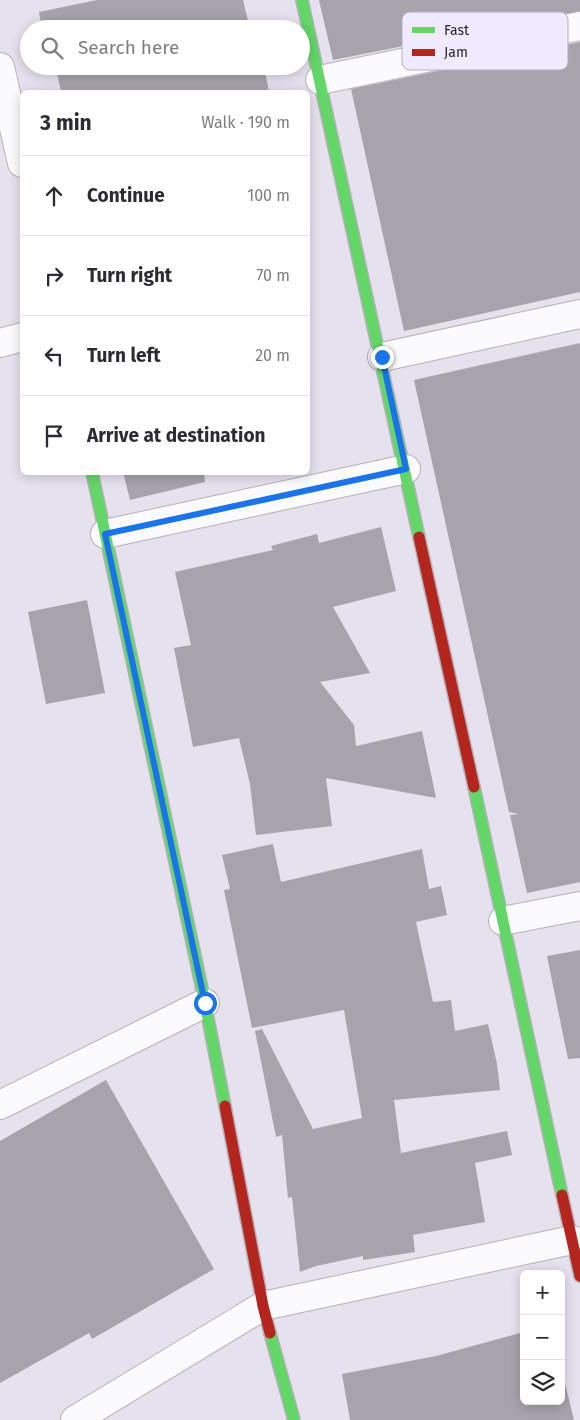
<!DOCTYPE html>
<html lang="en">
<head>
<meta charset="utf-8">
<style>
  :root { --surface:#fff; --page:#f2f2f3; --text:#2b2b33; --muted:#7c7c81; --line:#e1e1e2 }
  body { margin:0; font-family:"Fira Sans",sans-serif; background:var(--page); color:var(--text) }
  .controls { position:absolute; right:15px; bottom:15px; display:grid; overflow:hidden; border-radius:8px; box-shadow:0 2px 12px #0003 }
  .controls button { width:45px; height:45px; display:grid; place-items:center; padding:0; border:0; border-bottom:1px solid var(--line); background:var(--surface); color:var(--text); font:25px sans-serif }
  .stop { position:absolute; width:15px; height:15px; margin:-11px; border:4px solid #1a73e8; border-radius:50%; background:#fff }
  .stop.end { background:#1a73e8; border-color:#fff; box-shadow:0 1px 5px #0008 }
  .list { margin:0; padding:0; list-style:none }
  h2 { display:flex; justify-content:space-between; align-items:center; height:65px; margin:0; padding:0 20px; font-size:21px }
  h2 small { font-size:16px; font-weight:400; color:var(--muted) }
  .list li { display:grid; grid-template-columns:32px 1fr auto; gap:15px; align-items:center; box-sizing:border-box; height:80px; padding:0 20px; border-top:1px solid var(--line) }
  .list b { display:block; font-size:19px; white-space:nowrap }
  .list em { font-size:16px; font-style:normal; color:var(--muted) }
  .icon { flex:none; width:28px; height:28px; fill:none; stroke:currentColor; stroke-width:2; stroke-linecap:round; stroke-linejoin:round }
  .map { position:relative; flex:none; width:580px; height:1420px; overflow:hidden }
  .search { position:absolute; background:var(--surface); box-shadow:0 2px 12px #0003; left:20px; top:20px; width:290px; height:55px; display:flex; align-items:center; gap:12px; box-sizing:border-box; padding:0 18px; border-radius:28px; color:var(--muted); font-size:19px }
  .panel { position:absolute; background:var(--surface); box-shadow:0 2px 12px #0003; left:20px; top:90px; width:290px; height:385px; border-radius:8px }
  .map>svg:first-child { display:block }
  .building { fill:#a7a3ad }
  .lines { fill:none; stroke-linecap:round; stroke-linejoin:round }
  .street-casing { stroke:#b5b1ba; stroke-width:30 }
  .fast-casing { stroke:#b5b1ba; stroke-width:14 }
  .jam-casing { stroke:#b5b1ba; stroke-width:14 }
  .street { stroke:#fbfafc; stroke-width:28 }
  .fast { stroke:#63d668; stroke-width:11 }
  .jam { stroke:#b3261e; stroke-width:11 }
  .route { stroke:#1a73e8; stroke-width:6 }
  .key { fill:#f1e9fd; stroke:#b5aebf; stroke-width:1 }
  .key-label { font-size:14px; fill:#29252e }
</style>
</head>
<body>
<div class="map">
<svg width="580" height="1420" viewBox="0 0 580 1420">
  <rect width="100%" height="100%" fill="#e6e1ed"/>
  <!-- building -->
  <g class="building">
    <polygon points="97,0 243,0 250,29 42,29 39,12"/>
    <polygon points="319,0 580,0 580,11 333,60"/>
    <polygon points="580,42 580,292 404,331 351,89"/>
    <polygon points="50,66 264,66 269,92 61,92 56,68 51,69"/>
    <polygon points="580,343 580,882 527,893 510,815 519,814 509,812 414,380"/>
    <polygon points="123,472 204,472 205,482 130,500"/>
    <polygon points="381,527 396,591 333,607 370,673 320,682 354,725 356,746 422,731 436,798 326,778 332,826 256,835 250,784 239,738 193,747 174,648 191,645 175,572 273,550 271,546 317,534 319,543"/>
    <polygon points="87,600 105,693 46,704 28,612"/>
    <polygon points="273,844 281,882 422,849 429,889 441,886 447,915 416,922 433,1002 451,1000 455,1031 488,1024 497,1064 500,1090 394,1100 401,1153 507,1131 512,1155 475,1163 485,1222 413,1235 415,1252 363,1260 363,1256 316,1266 300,1272 292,1197 288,1198 282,1135 276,1137 255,1031 262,1029 313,1129 362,1118 344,1010 252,1028 224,890 230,889 222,855"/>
    <polygon points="580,950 580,1058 568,1059 547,956"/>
    <polygon points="106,1080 214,1269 92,1339 89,1333 0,1383 0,1141"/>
    <polygon points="524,1332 524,1401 561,1401 561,1367 574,1420 350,1420 342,1374 436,1356"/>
  </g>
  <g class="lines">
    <defs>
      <g id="street">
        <polyline points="0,67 22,163"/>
        <polyline points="320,80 580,26"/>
        <polyline points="0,343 22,337"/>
        <polyline points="382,357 580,314"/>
        <polyline points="105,534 406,469"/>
        <polyline points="503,921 580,906"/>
        <polyline points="0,1105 205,1003"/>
        <polyline points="75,1420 263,1306 572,1240"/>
      </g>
      <g id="fast">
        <polyline points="302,0 419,537"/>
        <polyline points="92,472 205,1003 225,1106"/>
        <polyline points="474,787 562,1195"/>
        <polyline points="270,1333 294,1420"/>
      </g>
      <g id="jam">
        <polyline points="419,537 474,787"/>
        <polyline points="225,1106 263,1306 270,1333"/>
        <polyline points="562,1195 580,1276"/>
      </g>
    </defs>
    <!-- street casing -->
    <use href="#street" class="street-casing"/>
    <!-- fast casing -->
    <use href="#fast" class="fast-casing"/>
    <!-- jam casing -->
    <use href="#jam" class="jam-casing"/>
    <!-- street -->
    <use href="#street" class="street"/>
    <!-- fast -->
    <use href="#fast" class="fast"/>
    <!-- jam -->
    <use href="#jam" class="jam"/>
  </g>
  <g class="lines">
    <!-- route -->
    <polyline class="route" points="205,1003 105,534 406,469 382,357"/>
  </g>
  <!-- legend -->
  <rect x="402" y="12" width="166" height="58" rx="8" class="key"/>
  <rect x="412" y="27" width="23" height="6" fill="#63d668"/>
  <rect x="412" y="49" width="23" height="7" fill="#b3261e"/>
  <g class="key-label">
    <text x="444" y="35">Fast</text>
    <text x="444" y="57">Jam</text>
  </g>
</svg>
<div class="controls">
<button>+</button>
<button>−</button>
<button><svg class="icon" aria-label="layers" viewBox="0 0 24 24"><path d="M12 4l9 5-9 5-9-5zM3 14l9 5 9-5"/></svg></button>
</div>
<div class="stop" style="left:205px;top:1003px"></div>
<div class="stop end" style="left:382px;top:357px"></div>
<div class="search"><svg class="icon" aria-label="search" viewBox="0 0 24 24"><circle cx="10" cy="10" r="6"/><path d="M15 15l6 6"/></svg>Search here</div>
<section class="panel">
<h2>3 min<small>Walk · 190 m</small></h2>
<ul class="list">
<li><svg class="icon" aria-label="ahead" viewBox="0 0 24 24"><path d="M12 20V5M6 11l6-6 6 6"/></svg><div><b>Continue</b></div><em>100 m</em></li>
<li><svg class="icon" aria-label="right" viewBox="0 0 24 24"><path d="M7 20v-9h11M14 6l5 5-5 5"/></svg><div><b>Turn right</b></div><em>70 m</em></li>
<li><svg class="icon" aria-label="left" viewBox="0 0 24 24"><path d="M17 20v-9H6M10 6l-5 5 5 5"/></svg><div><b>Turn left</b></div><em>20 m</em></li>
<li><svg class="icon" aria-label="arrive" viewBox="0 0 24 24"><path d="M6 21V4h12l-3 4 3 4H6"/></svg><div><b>Arrive at destination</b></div></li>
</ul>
</section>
</div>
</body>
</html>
